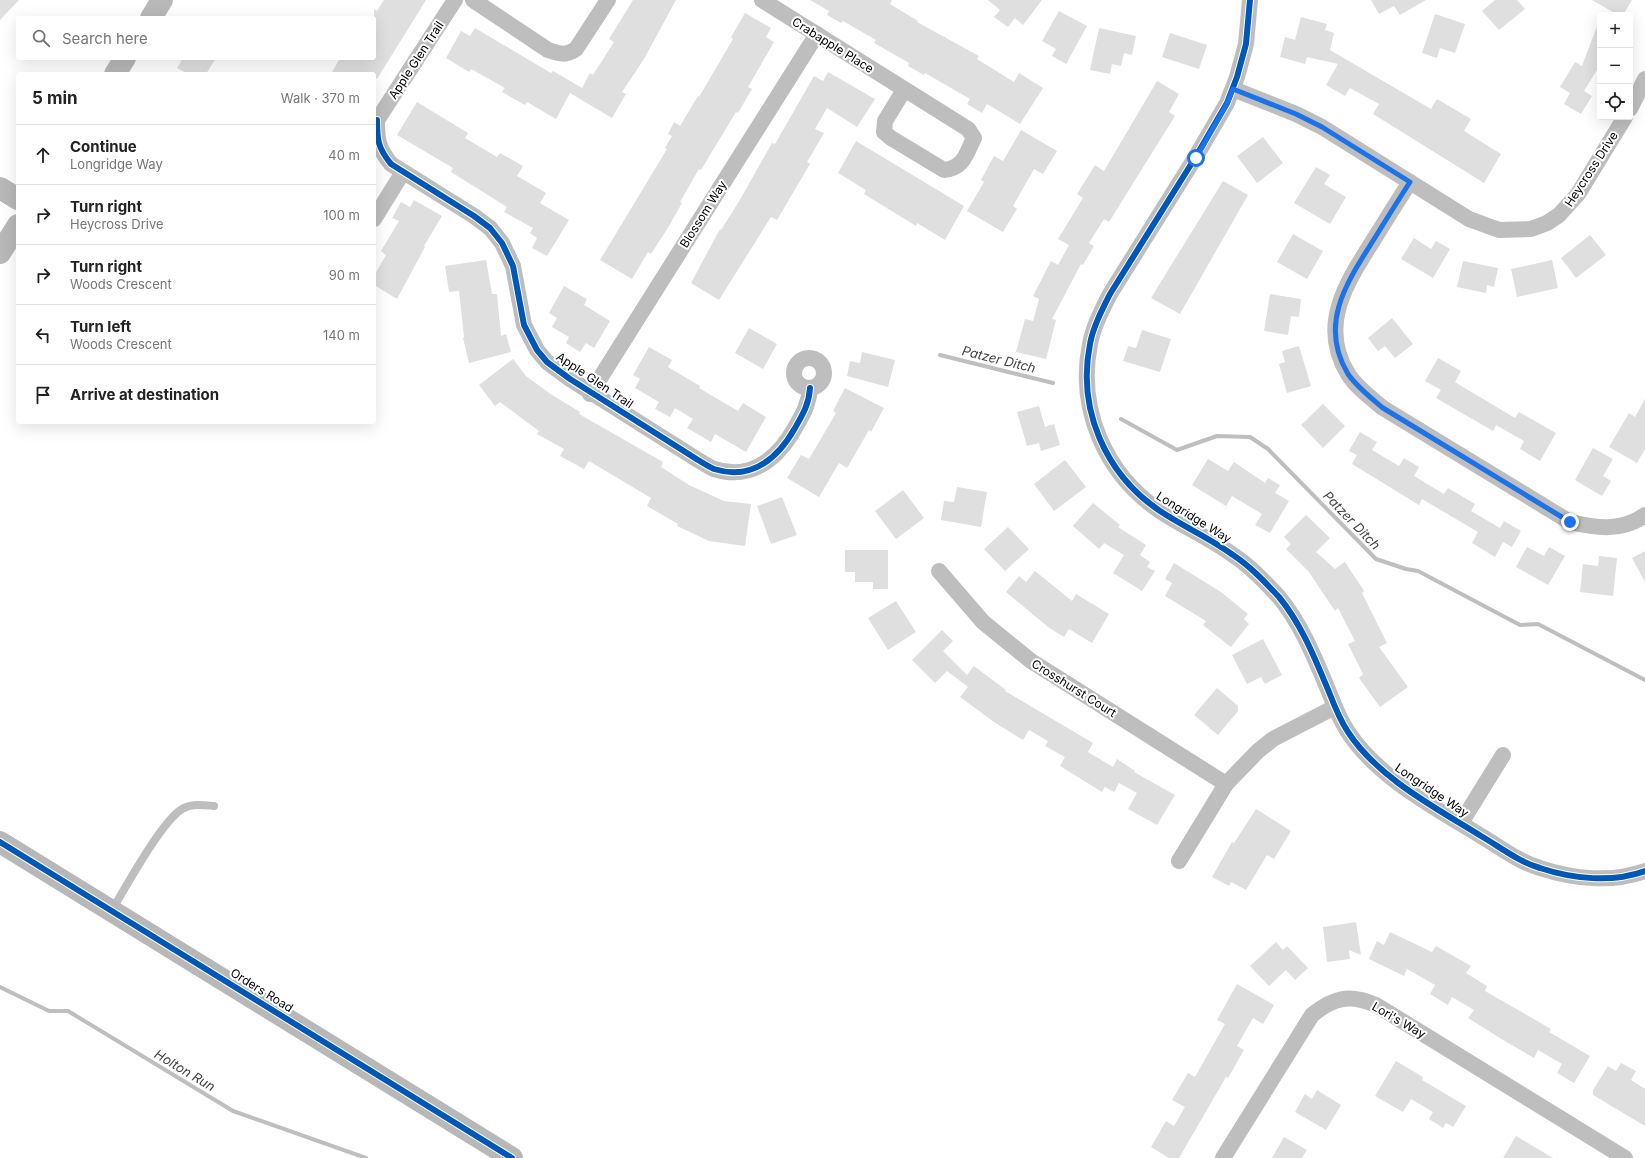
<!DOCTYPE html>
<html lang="en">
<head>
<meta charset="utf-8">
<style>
  :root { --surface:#fff; --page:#f2f2f2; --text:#222; --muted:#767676; --line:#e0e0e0 }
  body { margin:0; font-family:Inter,sans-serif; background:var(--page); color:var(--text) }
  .controls { position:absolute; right:12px; top:12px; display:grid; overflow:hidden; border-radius:4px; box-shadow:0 4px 16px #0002 }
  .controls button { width:36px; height:36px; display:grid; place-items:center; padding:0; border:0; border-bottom:1px solid var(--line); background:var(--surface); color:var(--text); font:20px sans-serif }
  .stop { position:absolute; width:12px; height:12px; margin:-9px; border:3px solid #1a73e8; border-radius:50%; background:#fff }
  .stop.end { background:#1a73e8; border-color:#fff; box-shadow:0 1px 4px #0008 }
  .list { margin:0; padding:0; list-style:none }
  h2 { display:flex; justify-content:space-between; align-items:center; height:52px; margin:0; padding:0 16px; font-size:17px }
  h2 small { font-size:13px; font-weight:400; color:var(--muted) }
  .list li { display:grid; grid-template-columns:26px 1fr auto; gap:12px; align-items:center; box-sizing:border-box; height:60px; padding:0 16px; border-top:1px solid var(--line) }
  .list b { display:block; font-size:15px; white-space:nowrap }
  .list p { margin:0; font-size:13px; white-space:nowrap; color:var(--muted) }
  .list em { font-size:13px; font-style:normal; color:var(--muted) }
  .icon { flex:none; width:22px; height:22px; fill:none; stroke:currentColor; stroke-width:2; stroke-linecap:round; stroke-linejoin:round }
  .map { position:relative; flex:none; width:1645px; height:1158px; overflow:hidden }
  .search { position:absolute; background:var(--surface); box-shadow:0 4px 16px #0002; left:16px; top:16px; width:360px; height:44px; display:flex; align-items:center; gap:10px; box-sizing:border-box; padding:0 14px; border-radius:4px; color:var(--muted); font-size:15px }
  .panel { position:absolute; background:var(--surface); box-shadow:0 4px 16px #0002; left:16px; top:72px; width:360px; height:352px; border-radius:4px }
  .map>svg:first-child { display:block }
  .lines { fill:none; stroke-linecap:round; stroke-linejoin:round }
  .stream { stroke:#bfbfbf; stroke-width:4 }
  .building { fill:#dfdfdf }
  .lane { stroke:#bebebe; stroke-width:8 }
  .street { stroke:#bebebe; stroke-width:16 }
  .secondary { stroke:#b8b8b8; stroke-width:22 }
  .cycleway-casing { stroke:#fff; stroke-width:8 }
  .cycleway { stroke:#0057b8; stroke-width:6 }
  .route { stroke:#1a73e8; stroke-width:5 }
  .labels { text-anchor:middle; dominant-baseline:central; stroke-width:4; stroke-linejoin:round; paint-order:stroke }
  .street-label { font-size:12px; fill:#000; stroke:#fff }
  .water-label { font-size:13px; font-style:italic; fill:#444; stroke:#fff }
</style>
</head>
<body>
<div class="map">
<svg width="1645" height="1158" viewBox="0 0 1645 1158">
  <rect width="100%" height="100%" fill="#fff"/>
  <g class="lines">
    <!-- stream -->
    <g class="stream">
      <polyline points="940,355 1053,383"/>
      <polyline points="1121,419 1177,450 1217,436 1250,437 1268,449 1376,559 1406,569 1418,571 1520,625 1538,624 1645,680"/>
      <polyline points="0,987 49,1011 68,1011 233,1111 366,1158"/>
    </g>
  </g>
  <!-- building -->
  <g class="building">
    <polygon points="0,0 19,0 0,20"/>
    <polygon points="384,0 426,0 377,79 374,77 374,74 331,74 340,58 374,58 374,9 377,11"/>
    <polygon points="633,0 676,0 644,59 622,92 626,94 612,118 570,93 556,119 527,102 525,105 502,92 505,88 471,69 469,72 446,58 461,31 470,36 475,28 551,73 553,71 582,88 590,73 593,75 614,42 609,39"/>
    <polygon points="810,0 892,0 890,4 918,21 917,22 979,56 977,59 1014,82 1019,73 1043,88 1020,124 987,104 982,113 967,104 970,99 925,73 924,75 908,66 909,63 874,43 876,40 843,21 841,23 827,15 829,11"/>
    <polygon points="988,0 1042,0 1023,25 1015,18 1008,27 994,17 1000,10"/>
    <polygon points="1371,0 1426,0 1400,15 1394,6 1379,14"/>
    <polygon points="1495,0 1517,0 1525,9 1499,30 1482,11"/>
    <polygon points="1592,0 1632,0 1623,15 1618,15"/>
    <polygon points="1059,11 1087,26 1066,64 1052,56 1056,49 1042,41"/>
    <polygon points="745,13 771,28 766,37 774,42 748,87 752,89 738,113 736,112 701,170 699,169 680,202 682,203 669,226 651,254 648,252 632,279 600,260 667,149 665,148 672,136 668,134 674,122 680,126 698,96 699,97 733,39 731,37"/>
    <polygon points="1435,14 1465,24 1455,53 1440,48 1437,58 1422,53"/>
    <polygon points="1301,17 1327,24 1325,30 1334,33 1330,50 1431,109 1437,99 1471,119 1464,131 1501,154 1484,183 1373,114 1379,104 1350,88 1345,96 1326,85 1338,64 1307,57 1305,64 1280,57 1285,37 1295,40"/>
    <polygon points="1599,21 1600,65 1584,91 1592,96 1581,114 1564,104 1570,93 1560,87 1575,62 1582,66"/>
    <polygon points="1099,28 1136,36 1132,55 1124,53 1121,66 1112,64 1110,74 1090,70"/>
    <polygon points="1170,33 1207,45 1199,69 1162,57"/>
    <polygon points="183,58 216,58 206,74 188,74 177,68"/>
    <polygon points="828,72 875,99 857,127 827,108 815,129 824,133 807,162 810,164 777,220 771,217 719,300 691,283 720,229 721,230 738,203 772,143 775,144 814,76 823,81"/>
    <polygon points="1157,81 1179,94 1169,112 1175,116 1109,222 1104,219 1089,243 1094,246 1083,265 1081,264 1052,319 1056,320 1046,359 1016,352 1025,319 1033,321 1039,299 1033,296 1051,261 1058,265 1069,245 1058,239 1083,198 1077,194 1095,165 1104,171"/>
    <polygon points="417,102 468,133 465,138 497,157 500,153 523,166 517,176 546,193 540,203 569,220 547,256 532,248 537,238 530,233 533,228 504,212 507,207 451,172 453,168 397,135"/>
    <polygon points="1021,130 1057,151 1043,174 1034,169 1013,206 1017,209 1003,232 967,211 984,182 981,180 994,156 1003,161"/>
    <polygon points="1263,137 1283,163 1257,183 1237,156"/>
    <polygon points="856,141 964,206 945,240 917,223 916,226 864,194 866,190 838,173"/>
    <polygon points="1316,167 1330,175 1324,184 1346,197 1330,224 1294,203"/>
    <polygon points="1223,181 1248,195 1180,314 1151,298"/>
    <polygon points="414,200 442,216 424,246 425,247 397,299 374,285 374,276 386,255 381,251 399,221 392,218 401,202 410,207"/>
    <polygon points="1293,234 1323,251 1307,279 1277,262"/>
    <polygon points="1590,235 1606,255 1576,278 1561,258"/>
    <polygon points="1414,238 1431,249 1436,241 1450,249 1433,278 1401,259"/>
    <polygon points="486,260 492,294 497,294 501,336 506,334 511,352 469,363 463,338 464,337 459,291 449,292 445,266"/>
    <polygon points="1552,260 1558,288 1517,297 1511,269"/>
    <polygon points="1463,261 1498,268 1494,287 1487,285 1486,293 1457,287"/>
    <polygon points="564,286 587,299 584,305 610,321 594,348 586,343 580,352 566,343 569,337 552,327 557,318 549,313"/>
    <polygon points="1270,294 1301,299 1299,317 1291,316 1288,335 1264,331"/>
    <polygon points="1392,318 1413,344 1395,358 1385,346 1378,351 1368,338"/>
    <polygon points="749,328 777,344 763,369 735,353"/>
    <polygon points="1142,330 1171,339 1160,372 1123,361 1128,346 1136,348"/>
    <polygon points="1299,346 1311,386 1287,393 1279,364 1285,362 1282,351"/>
    <polygon points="649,347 672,360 668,367 700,386 699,388 738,411 743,403 766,417 746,452 715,434 711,442 687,428 693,419 675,408 670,417 655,409 659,402 635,388 640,379 633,375"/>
    <polygon points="862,352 895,360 888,387 847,376 850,361 860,363"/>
    <polygon points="1438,358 1461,371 1455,382 1463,387 1515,418 1519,412 1556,433 1540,461 1520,449 1524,441 1496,425 1493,431 1436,398 1441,390 1425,381"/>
    <polygon points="513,359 526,376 552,395 580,412 579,414 663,462 661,467 689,485 724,501 751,504 745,546 709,541 677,526 678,524 647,506 651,498 589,461 584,469 560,456 564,449 537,434 539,431 500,402 495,406 479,385"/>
    <polygon points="845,388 884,408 871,432 869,430 847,468 839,463 819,497 787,478 801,455 809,459 836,413 833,411"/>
    <polygon points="1645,399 1645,449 1637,463 1609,447 1629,413 1635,417"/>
    <polygon points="1323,404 1345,426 1323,448 1301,425"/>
    <polygon points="1039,406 1045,427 1054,424 1060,445 1041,451 1039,443 1027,446 1017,412"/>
    <polygon points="1360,432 1377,442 1372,450 1399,466 1404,458 1419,467 1414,476 1444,494 1448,488 1475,504 1471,511 1500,528 1504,521 1521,531 1512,547 1503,542 1495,557 1472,543 1478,532 1422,499 1419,505 1352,464 1357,455 1349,451"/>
    <polygon points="1593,448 1613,459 1603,476 1611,481 1602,496 1575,480"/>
    <polygon points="1208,459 1228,471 1234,462 1265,483 1268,478 1280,485 1275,493 1289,501 1270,533 1255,525 1262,514 1232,496 1226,506 1192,485"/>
    <polygon points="1065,460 1086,487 1054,511 1034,484"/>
    <polygon points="957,487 987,492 981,527 941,520 944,501 954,502"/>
    <polygon points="903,490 924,518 896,539 875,511"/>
    <polygon points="782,497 797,535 771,544 757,506"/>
    <polygon points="1093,503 1120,525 1118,527 1146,545 1140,555 1150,562 1147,567 1155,571 1142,591 1113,573 1124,555 1104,543 1099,549 1073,526"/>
    <polygon points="1306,515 1330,538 1316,552 1335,569 1345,562 1364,591 1362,593 1387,643 1379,647 1408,687 1380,707 1359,678 1363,674 1348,644 1355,641 1338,608 1335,611 1309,572 1286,549 1291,544 1284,537"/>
    <polygon points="1008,527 1029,549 1005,571 984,549"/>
    <polygon points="1527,547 1544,556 1549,547 1565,556 1548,585 1516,567"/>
    <polygon points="845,550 888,550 888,589 873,589 873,582 855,582 855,572 845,572"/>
    <polygon points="1645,551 1645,582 1632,558"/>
    <polygon points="1599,556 1617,558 1613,596 1580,592 1583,564 1598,566"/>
    <polygon points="1174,563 1221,592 1248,614 1244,619 1249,624 1231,647 1203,625 1206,621 1165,596 1172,583 1165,579"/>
    <polygon points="1035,571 1072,601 1076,594 1109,614 1092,643 1069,629 1064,637 1048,627 1006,592 1019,576 1026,582"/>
    <polygon points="896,601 916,632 888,650 868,618"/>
    <polygon points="942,630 953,641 943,651 967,675 974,666 1006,690 1005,691 1093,743 1088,752 1113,767 1117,759 1135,771 1134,772 1175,795 1157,825 1128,809 1137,793 1119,783 1114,792 1105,787 1102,792 1060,766 1065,757 1045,746 1048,741 1029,730 1023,740 994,722 960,697 968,687 947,671 935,683 912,660"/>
    <polygon points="1263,639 1282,675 1265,684 1261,677 1247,684 1232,655"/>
    <polygon points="1217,688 1238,706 1238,711 1218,735 1194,715"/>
    <polygon points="1256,809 1291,831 1274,859 1267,855 1246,890 1231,882 1229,886 1212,877 1232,842 1234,843"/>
    <polygon points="1356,922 1361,955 1349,950 1350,959 1327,962 1323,927"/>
    <polygon points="1390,932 1432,952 1436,946 1471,966 1466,973 1487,986 1485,991 1551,1029 1549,1032 1590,1056 1574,1083 1557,1073 1562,1064 1538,1050 1534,1058 1503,1040 1468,1018 1474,1010 1452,997 1448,1005 1430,994 1435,985 1407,969 1404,976 1369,959 1377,941 1384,945"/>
    <polygon points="1276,942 1283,950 1287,946 1308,968 1295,980 1286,970 1269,986 1250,966"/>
    <polygon points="1237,984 1274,1005 1263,1024 1253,1018 1237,1046 1244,1050 1228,1078 1226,1077 1179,1158 1169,1158 1151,1147 1166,1121 1174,1126 1185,1107 1172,1100 1188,1073 1195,1077 1225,1024 1217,1020"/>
    <polygon points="1396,1061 1423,1077 1422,1080 1466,1106 1453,1127 1446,1123 1443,1128 1429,1119 1433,1112 1411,1099 1403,1112 1375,1096"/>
    <polygon points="1621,1063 1636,1071 1631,1080 1645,1089 1645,1126 1593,1095 1593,1090 1608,1066 1616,1071"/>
    <polygon points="1317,1090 1341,1105 1326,1130 1295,1112 1305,1094 1312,1099"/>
    <polygon points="1516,1136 1553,1158 1503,1158"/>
    <polygon points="1284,1137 1307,1150 1302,1158 1272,1158"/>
  </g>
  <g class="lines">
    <!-- lane -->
    <path class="lane" d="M112 910C126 887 161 822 182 809 192 803 203 805 214 806"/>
    <!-- street -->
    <g class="street">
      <path d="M473 0 548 50C560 54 566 56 576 49L608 0"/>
      <path d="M762 0 968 129 974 138C966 154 964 168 944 170L891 138 884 132 885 121 904 90"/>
      <path d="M1250 0 1246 44 1237 77 1227 103 1195 158 1110 294C1102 310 1093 327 1090 344 1077 409 1105 474 1160 511 1184 527 1210 538 1233 555 1250 566 1265 582 1279 597 1302 625 1315 659 1329 692 1334 705 1340 720 1348 732 1378 778 1436 808 1481 836 1500 847 1519 862 1540 868 1573 879 1612 883 1645 871"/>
      <polyline points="1233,89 1296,114 1322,127 1469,219 1499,230 1531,229 1547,223 1559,215 1578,194 1625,117"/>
      <polyline points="1630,109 1645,79"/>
      <path d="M377 120C377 140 378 148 391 164L474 216 490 228 502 243 513 266 524 325 537 350 547 362 570 379 698 460C703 463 709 467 714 469 752 481 778 458 795 428 803 414 809 404 810 388"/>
      <polyline points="374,125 455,0"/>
      <path d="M1410 182C1397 202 1384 223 1371 244 1345 285 1319 326 1348 374 1356 387 1371 398 1383 408L1570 522C1596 528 1622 532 1645 515"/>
      <polyline points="374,219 403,172"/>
      <circle cx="809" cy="373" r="15"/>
      <polyline points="590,394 817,34"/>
      <polyline points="939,571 983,622 1031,661 1226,784"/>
      <polyline points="1461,823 1503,755"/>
      <polyline points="1179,861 1226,784 1258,751 1273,739 1335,707"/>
      <path d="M1223 1158 1312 1015C1334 997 1350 994 1376 1005L1625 1158"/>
    </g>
    <!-- secondary -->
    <g class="secondary">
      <polyline points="151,18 162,0"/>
      <polyline points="115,74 125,58"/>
      <polyline points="0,188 18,199"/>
      <polyline points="0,253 18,225"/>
      <polyline points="0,842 512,1158"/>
    </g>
    <defs>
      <g id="cycleway">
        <path d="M1250 0 1246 44 1237 77 1227 103 1195 158 1110 294C1102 310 1093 327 1090 344 1077 409 1105 474 1160 511 1184 527 1210 538 1233 555 1250 566 1265 582 1279 597 1302 625 1315 659 1329 692 1334 705 1340 720 1348 732 1378 778 1436 808 1481 836 1500 847 1519 862 1540 868 1573 879 1612 883 1645 871"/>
        <path d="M377 120C377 140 378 148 391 164L474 216 490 228 502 243 513 266 524 325 537 350 547 362 570 379 698 460C703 463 709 467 714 469 752 481 778 458 795 428 803 414 809 404 810 388"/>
        <polyline points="0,842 512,1158"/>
      </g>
    </defs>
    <!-- cycleway casing -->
    <use href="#cycleway" class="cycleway-casing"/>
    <!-- cycleway -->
    <use href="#cycleway" class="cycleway"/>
  </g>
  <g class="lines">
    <!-- route -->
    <path class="route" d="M1196 158 1227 104 1233 89 1296 114 1322 127 1410 182C1397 202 1384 223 1371 244 1345 285 1319 326 1348 374 1357 387 1371 398 1383 408L1570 522"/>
  </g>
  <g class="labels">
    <!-- street labels -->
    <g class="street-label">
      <text transform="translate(833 45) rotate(32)">Crabapple Place</text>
      <text transform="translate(416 60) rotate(-57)">Apple Glen Trail</text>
      <text transform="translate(1591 169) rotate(-57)">Heycross Drive</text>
      <text transform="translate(703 214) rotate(-58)">Blossom Way</text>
      <text transform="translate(595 380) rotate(34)">Apple Glen Trail</text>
      <text transform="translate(1194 517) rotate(32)">Longridge Way</text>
      <text transform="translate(1074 688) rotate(32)">Crosshurst Court</text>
      <text transform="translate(1432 790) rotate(34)">Longridge Way</text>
      <text transform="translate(262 990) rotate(32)">Orders Road</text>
      <text transform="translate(1399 1020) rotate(30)">Lori's Way</text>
    </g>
    <!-- water labels -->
    <g class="water-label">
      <text transform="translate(999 359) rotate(14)">Patzer Ditch</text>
      <text transform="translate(1352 520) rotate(46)">Patzer Ditch</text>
      <text transform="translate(185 1070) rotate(31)">Holton Run</text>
    </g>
  </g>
</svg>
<div class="controls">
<button>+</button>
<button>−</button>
<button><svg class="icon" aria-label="locate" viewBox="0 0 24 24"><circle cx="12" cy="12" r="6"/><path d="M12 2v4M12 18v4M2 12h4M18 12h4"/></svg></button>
</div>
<div class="stop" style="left:1196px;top:158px"></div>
<div class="stop end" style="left:1570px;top:522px"></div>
<div class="search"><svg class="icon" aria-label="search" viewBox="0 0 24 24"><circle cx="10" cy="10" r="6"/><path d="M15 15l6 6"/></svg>Search here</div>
<section class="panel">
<h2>5 min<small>Walk · 370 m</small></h2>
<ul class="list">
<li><svg class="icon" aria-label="ahead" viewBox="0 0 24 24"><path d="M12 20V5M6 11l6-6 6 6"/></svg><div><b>Continue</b><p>Longridge Way</p></div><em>40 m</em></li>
<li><svg class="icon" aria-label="right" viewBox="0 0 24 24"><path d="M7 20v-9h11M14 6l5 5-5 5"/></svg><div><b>Turn right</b><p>Heycross Drive</p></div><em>100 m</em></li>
<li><svg class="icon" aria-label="right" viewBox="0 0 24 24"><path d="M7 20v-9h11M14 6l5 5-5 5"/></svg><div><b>Turn right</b><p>Woods Crescent</p></div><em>90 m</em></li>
<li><svg class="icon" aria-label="left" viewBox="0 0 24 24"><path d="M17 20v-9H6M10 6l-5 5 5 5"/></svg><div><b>Turn left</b><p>Woods Crescent</p></div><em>140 m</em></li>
<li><svg class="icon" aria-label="arrive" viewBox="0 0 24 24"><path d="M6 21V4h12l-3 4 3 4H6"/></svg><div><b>Arrive at destination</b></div></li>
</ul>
</section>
</div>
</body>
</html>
